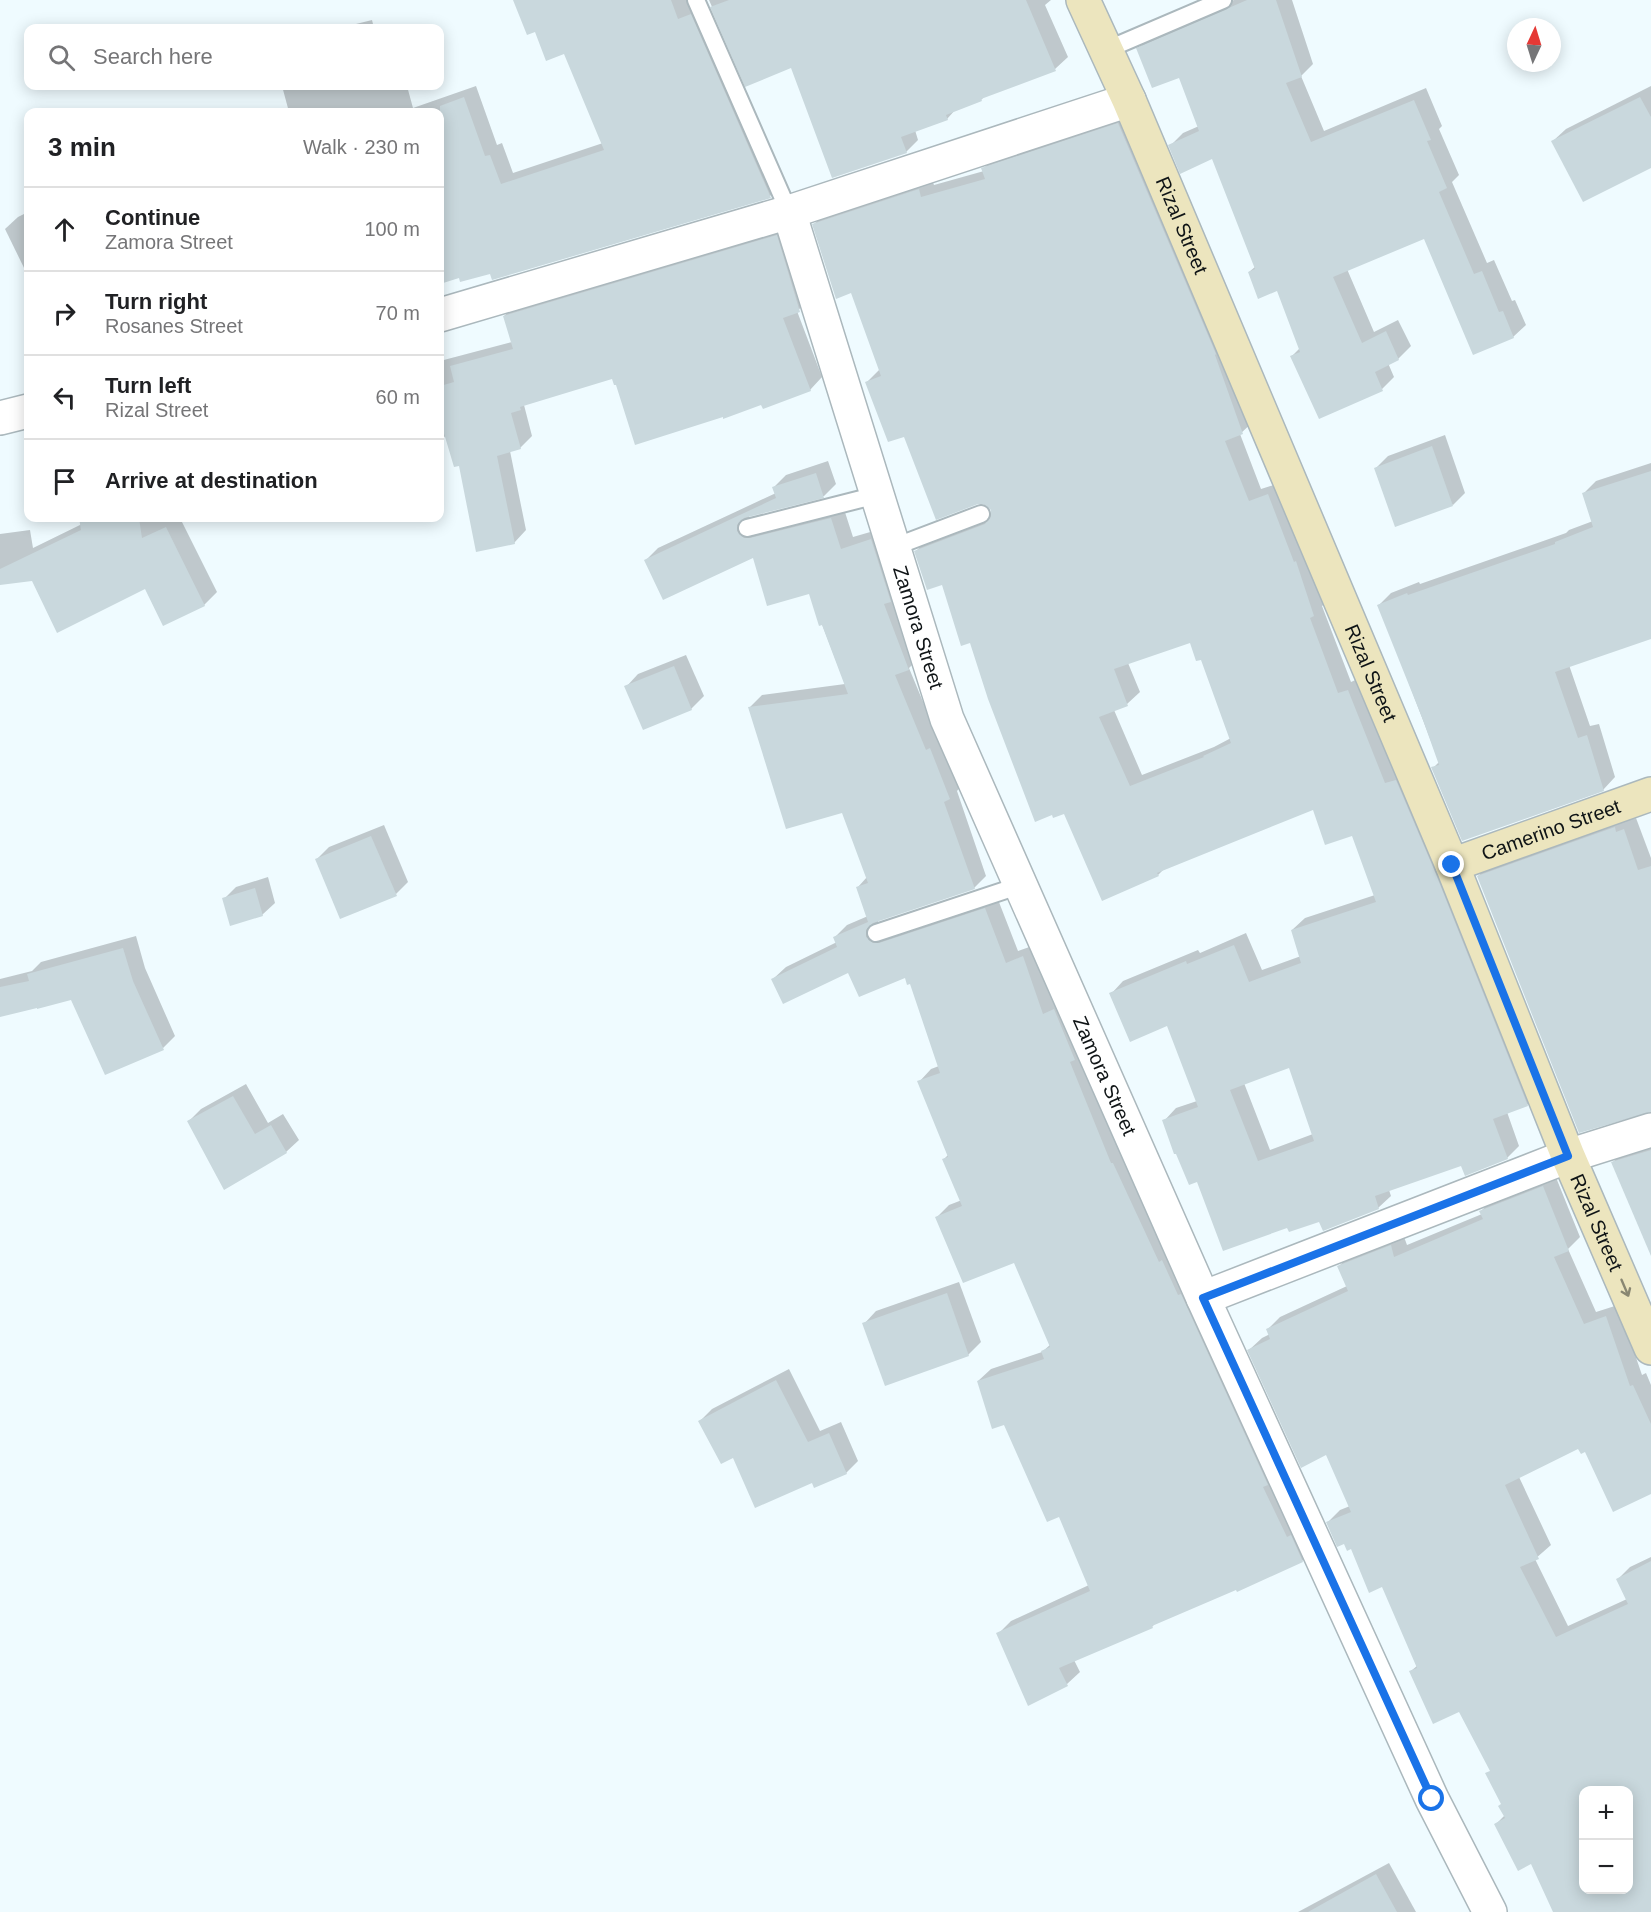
<!DOCTYPE html>
<html lang="en">
<head>
<meta charset="utf-8">
<style>
  :root { --surface:#fff; --page:#f2f2f2; --text:#202124; --muted:#757577; --line:#e0e0e0 }
  body { margin:0; font-family:Arial,sans-serif; background:var(--page); color:var(--text) }
  .controls { position:absolute; right:18px; bottom:18px; display:grid; overflow:hidden; border-radius:12px; box-shadow:0 3px 15px #0003 }
  .controls button { width:54px; height:54px; display:grid; place-items:center; padding:0; border:0; border-bottom:2px solid var(--line); background:var(--surface); color:var(--text); font:30px sans-serif }
  .compass { position:absolute; left:1507px; top:18px; width:54px; height:54px; border-radius:50%; background:var(--surface); box-shadow:0 3px 15px #0003; rotate:4deg }
  .stop { position:absolute; width:18px; height:18px; margin:-14px; border:4px solid #1a73e8; border-radius:50%; background:#fff }
  .stop.end { background:#1a73e8; border-color:#fff; box-shadow:0 2px 6px #0008 }
  .list { margin:0; padding:0; list-style:none }
  h2 { display:flex; justify-content:space-between; align-items:center; height:78px; margin:0; padding:0 24px; font-size:26px }
  h2 small { font-size:20px; font-weight:400; color:var(--muted) }
  .list li { display:grid; grid-template-columns:39px 1fr auto; gap:18px; align-items:center; box-sizing:border-box; height:84px; padding:0 24px; border-top:2px solid var(--line) }
  .list b { display:block; font-size:22px; white-space:nowrap }
  .list p { margin:0; font-size:20px; white-space:nowrap; color:var(--muted) }
  .list em { font-size:20px; font-style:normal; color:var(--muted) }
  .icon { flex:none; width:33px; height:33px; fill:none; stroke:currentColor; stroke-width:2; stroke-linecap:round; stroke-linejoin:round }
  .map { position:relative; flex:none; width:1651px; height:1912px; overflow:hidden }
  .search { position:absolute; background:var(--surface); box-shadow:0 3px 15px #0003; left:24px; top:24px; width:420px; height:66px; display:flex; align-items:center; gap:15px; box-sizing:border-box; padding:0 21px; border-radius:12px; color:var(--muted); font-size:22px }
  .panel { position:absolute; background:var(--surface); box-shadow:0 3px 15px #0003; left:24px; top:108px; width:420px; height:414px; border-radius:12px }
  .map>svg:first-child { display:block }
  .shadow { fill:#0003; fill-rule:evenodd }
  .building { fill:#c9d8dd; fill-rule:evenodd }
  .lines { fill:none; stroke-linecap:round; stroke-linejoin:round }
  .lane-casing { stroke:#abb8bd; stroke-width:20 }
  .street-casing { stroke:#abb8bd; stroke-width:36 }
  .secondary-casing { stroke:#abb8bd; stroke-width:36 }
  .lane { stroke:#fff; stroke-width:16 }
  .street { stroke:#fff; stroke-width:33 }
  .secondary { stroke:#ece5be; stroke-width:33 }
  .oneway { stroke:#898772 }
  .route { stroke:#1a73e8; stroke-width:8 }
  .labels { text-anchor:middle; dominant-baseline:central; stroke-width:6; stroke-linejoin:round; paint-order:stroke }
  .street-label { font-size:20px; fill:#0f1416; stroke:#fff }
</style>
</head>
<body>
<div class="map">
<svg width="1651" height="1912" viewBox="0 0 1651 1912">
  <rect width="100%" height="100%" fill="#effbff"/>
  <!-- shadow -->
  <g class="shadow">
    <polygon points="518,0 702,0 783,184 770,196 493,278 491,272 460,276 440,282 440,112 289,112 282,86 407,86 413,108 476,86 497,145 502,143 513,173 603,143 565,52 536,30"/>
    <polygon points="709,0 1051,0 1045,5 1068,57 1055,69 985,96 981,100 956,109 947,119 915,130 918,140 906,152 792,66 746,85"/>
    <polygon points="1234,0 1292,0 1313,64 1301,76 1324,131 1426,88 1442,126 1439,129 1459,175 1452,182 1487,263 1494,260 1512,301 1515,300 1526,325 1513,337 1425,237 1347,269 1374,332 1398,320 1411,346 1398,359 1388,363 1394,377 1382,389 1292,356 1300,348 1278,289 1249,272 1256,266 1213,157 1170,146 1183,133 1199,126 1180,76 1138,49 1151,36"/>
    <polygon points="372,20 374,28 340,28"/>
    <polygon points="1651,86 1651,166 1553,141 1566,129"/>
    <path d="M1131 112 1254 421 1240 434 1261 489 1280 483 1326 603 1322 606 1351 682 1360 678 1540 1093 1527 1105 1507 1112 1519 1146 1507 1158 1461 1164 1389 1190 1391 1196 1378 1208 1288 1226 1198 1180 1164 1121 1176 1108 1197 1101 1168 1024 1111 994 1123 981 1198 950 1200 953 1246 933 1262 970 1301 956 1292 930 1305 918 1375 895 1353 834 1314 808 1165 868 1158 875 1065 812 971 641 943 583 916 551 928 539 992 514V509L904 435 867 382 880 369 852 291 814 224 826 212 931 178 934 185 984 171 983 169 995 157ZM1190 642 1202 658 1231 738 1214 747 1142 775 1114 710 1127 704 1140 692 1128 663ZM1290 1066 1313 1134 1270 1150 1244 1083Z"/>
    <polygon points="28,212 28,276 5,229 18,217"/>
    <polygon points="789,224 812,298 797,311 822,377 810,390 762,403 617,383 613,377 524,405 532,436 520,448 510,451 526,530 514,543 460,464 447,436 440,438 440,361 512,342 504,316 517,304"/>
    <polygon points="1445,435 1465,493 1453,505 1376,468 1388,456"/>
    <polygon points="828,461 836,484 824,496 749,515 749,518 756,526 843,506 853,537 884,528 921,656 909,668 938,738 962,785 957,791 986,876 974,888 878,920 878,924 997,897 1018,951 1035,945 1315,1549 1302,1561 1156,1622 1152,1627 1074,1660 1080,1672 1067,1684 1028,1704 998,1634 1011,1621 1089,1585 1059,1515 978,1381 991,1369 1042,1352 1051,1344 1014,1261 937,1217 949,1205 962,1200 944,1159 948,1155 919,1082 931,1069 939,1066 911,982 905,976 849,971 773,979 786,967 837,942 835,937 847,925 868,916 858,887 867,877 843,811 750,707 762,695 845,684 810,593 754,556 646,560 658,548 776,493 774,487 786,475"/>
    <polygon points="1651,463 1651,637 1569,665 1590,726 1599,724 1615,777 1603,790 1433,768 1439,762 1379,605 1391,593 1419,582 1420,584 1566,533 1569,530 1593,521 1584,493 1596,481"/>
    <polygon points="81,518 180,518 217,592 204,605 145,587 33,579 0,584 0,534 30,530 33,548 82,524"/>
    <polygon points="686,655 704,696 691,709 626,687 638,674"/>
    <polygon points="1627,816 1628,820 1636,818 1651,858 1651,1110 1478,876 1491,864"/>
    <polygon points="384,825 408,882 396,894 317,859 329,847"/>
    <polygon points="268,877 275,903 262,915 224,899 236,887"/>
    <polygon points="136,936 145,968 175,1036 163,1048 72,998 0,1015 0,979 32,971 41,962"/>
    <polygon points="246,1084 268,1123 283,1114 299,1140 286,1152 189,1121 201,1109"/>
    <polygon points="1651,1142 1651,1207 1613,1162 1625,1150"/>
    <path d="M1555 1175 1580 1237 1568 1249 1596 1312 1618 1305 1642 1375 1646 1373 1651 1385V1493L1579 1447 1519 1477 1551 1545 1535 1559 1568 1626 1627 1599 1618 1579 1630 1567 1651 1557V1912H1554L1532 1862 1496 1824 1505 1815 1503 1803 1491 1770 1460 1710 1411 1671 1418 1665 1383 1586 1352 1547 1345 1542 1328 1522 1340 1510 1350 1506 1326 1453 1249 1350 1262 1338 1270 1334 1268 1329 1280 1317 1347 1286 1339 1266 1351 1254 1403 1234 1407 1245 1482 1214 1481 1211 1493 1199ZM1584 1790H1628V1890H1584Z"/>
    <polygon points="959,1282 981,1342 968,1355 864,1324 876,1311"/>
    <polygon points="789,1369 820,1431 841,1422 858,1461 846,1473 813,1481 733,1456 700,1421 712,1409"/>
    <polygon points="1389,1863 1416,1912 1298,1912"/>
  </g>
  <!-- building -->
  <g class="building">
    <polygon points="513,0 671,0 678,19 691,14 771,198 492,280 490,274 460,282 459,278 440,284 440,106 464,97 485,156 490,155 501,184 604,150 564,54 546,61 535,32 527,35"/>
    <polygon points="729,0 1026,0 1056,71 981,99 982,101 946,115 948,120 901,137 907,153 832,178 791,68 745,87 710,7"/>
    <polygon points="1247,0 1276,0 1302,77 1286,83 1311,142 1414,100 1431,140 1427,141 1447,188 1439,192 1474,274 1482,271 1499,312 1503,311 1514,338 1473,355 1424,239 1333,277 1362,343 1386,331 1399,360 1375,372 1383,391 1319,419 1290,356 1300,352 1277,291 1258,299 1248,272 1255,269 1212,159 1180,174 1168,145 1199,131 1179,78 1152,88 1136,48"/>
    <polygon points="1640,97 1651,117 1651,168 1583,202 1551,141"/>
    <path d="M1118 123 1216 354 1215 355 1243 434 1225 441 1249 501 1268 494 1294 562 1296 561 1314 616 1310 618 1338 693 1348 690 1385 783 1396 780 1435 872 1528 1106 1493 1119 1508 1159 1465 1176 1461 1166 1375 1196 1379 1209 1323 1231 1319 1222 1289 1232 1287 1228 1223 1251 1197 1182 1189 1185 1176 1154H1174L1162 1120 1198 1107 1167 1026 1130 1042 1109 993 1186 961 1187 964 1234 945 1249 982 1301 963 1291 930 1376 902 1352 836 1325 845 1313 810 1157 873 1159 876 1102 901 1064 814 1053 818 1052 815 1035 822 988 699 970 643 961 646 942 585 927 590 914 551 985 524 991 516V510L983 504H978L936 520 904 437 888 442 865 382 881 376 851 293 836 299 812 224 919 189 921 197 985 179 981 168ZM1190 643 1196 661 1201 660 1231 743 1203 756 1204 757 1130 786 1099 717 1128 706 1114 669ZM1289 1068 1314 1141 1258 1161 1230 1090Z"/>
    <polygon points="777,235 800,312 783,318 811,391 763,409 761,405 723,419 723,417 635,445 616,385 614,385 612,379 520,407 521,410 511,413 521,449 497,456 515,544 476,552 459,466 454,467 440,420 440,386 454,382 450,366 513,349 503,316"/>
    <polygon points="1432,446 1453,506 1395,527 1374,468"/>
    <polygon points="1651,471 1651,639 1555,672 1578,738 1587,735 1604,791 1462,841 1431,767 1439,765 1423,720 1377,605 1407,593 1408,595 1555,544 1555,542 1593,527 1582,493"/>
    <polygon points="816,473 824,498 744,518 737,525 737,531 744,538 750,538 831,518 841,549 871,539 891,602 884,604 909,670 895,675 926,750 930,748 950,799 944,802 975,889 873,923 866,930 866,937 873,943 879,943 985,908 1006,963 1023,956 1043,1014 1054,1009 1075,1060 1070,1062 1111,1163 1113,1163 1159,1262 1162,1260 1178,1295 1181,1294 1268,1485 1263,1487 1287,1537 1291,1535 1303,1562 1237,1592 1236,1590 1152,1626 1153,1628 1059,1668 1068,1686 1028,1706 996,1633 1090,1591 1059,1517 1047,1522 1004,1425 992,1429 977,1381 1044,1359 1041,1351 1050,1347 1014,1263 963,1283 935,1217 962,1206 942,1159 948,1157 917,1081 940,1073 910,984 907,985 905,978 859,997 848,973 783,1004 771,979 837,947 833,937 868,922 856,887 868,883 842,813 786,829 748,707 848,694 822,625 819,626 809,594 767,606 753,558 663,600 644,560 776,498 772,487"/>
    <polygon points="79,518 139,518 142,538 166,527 205,606 163,626 145,589 57,633 32,581 0,585 0,569 81,530"/>
    <polygon points="674,666 692,710 643,730 624,686"/>
    <polygon points="1615,827 1616,832 1624,829 1638,870 1651,866 1651,1112 1579,1133 1477,876"/>
    <polygon points="371,836 397,896 340,919 315,859"/>
    <polygon points="255,888 263,916 230,926 222,898"/>
    <polygon points="123,948 133,981 164,1050 105,1075 71,1000 37,1009 37,1008 0,1017 0,987 29,981 27,974"/>
    <polygon points="233,1096 255,1134 271,1125 287,1153 224,1190 187,1121"/>
    <polygon points="1651,1150 1651,1256 1611,1162"/>
    <path d="M1543 1186 1569 1251 1554 1257 1584 1324 1606 1316 1630 1386 1633 1385 1651 1424V1494L1613 1512 1585 1452 1581 1454 1578 1449 1505 1485 1539 1559 1520 1567 1556 1637 1628 1604 1616 1579 1651 1561V1912H1553L1531 1864 1518 1871 1494 1824 1505 1818 1498 1806 1501 1804 1485 1773 1490 1771 1459 1712 1433 1724 1409 1671 1417 1668 1382 1587 1369 1593 1351 1549 1347 1551 1344 1544 1337 1547 1326 1522 1351 1512 1326 1455 1301 1468 1247 1350 1270 1339 1266 1329 1348 1291 1337 1266 1391 1245 1394 1257 1483 1219 1479 1211ZM1584 1791H1629V1890H1584Z"/>
    <polygon points="947,1293 969,1356 885,1386 862,1323"/>
    <polygon points="776,1380 808,1442 829,1433 847,1474 814,1488 812,1483 755,1508 733,1458 721,1464 698,1421"/>
    <polygon points="1376,1874 1397,1912 1308,1912"/>
  </g>
  <g class="lines">
    <defs>
      <g id="lane">
        <polyline points="696,0 789,212"/>
        <polyline points="1106,50 1223,0"/>
        <polyline points="747,528 877,495"/>
        <polyline points="894,547 981,514"/>
        <polyline points="876,933 1021,885"/>
      </g>
      <g id="street">
        <path id="s1" d="M789 212 947 719 1203 1298 1432 1799 1490 1912"/>
        <polyline points="440,315 789,212 1129,100"/>
        <polyline points="0,418 28,411"/>
        <polyline points="1203,1298 1568,1156 1651,1130"/>
      </g>
      <g id="secondary">
        <path id="s2" d="M1083 0 1129 100 1452 865 1568 1156 1651 1348"/>
        <path id="s3" d="M1452 865 1651 794"/>
      </g>
    </defs>
    <!-- lane casing -->
    <use href="#lane" class="lane-casing"/>
    <!-- street casing -->
    <use href="#street" class="street-casing"/>
    <!-- secondary casing -->
    <use href="#secondary" class="secondary-casing"/>
    <!-- lane -->
    <use href="#lane" class="lane"/>
    <!-- street -->
    <use href="#street" class="street"/>
    <!-- secondary -->
    <use href="#secondary" class="secondary"/>
  </g>
  <!-- one-way arrows -->
  <defs><path id="oneway-shaft" d="M-6 0H5M1.5-3L5.5 0L1.5 3" fill="none" stroke-width="1.6" stroke-linecap="round" stroke-linejoin="round" transform="scale(1.5)"/></defs>
  <use class="oneway" href="#oneway-shaft" transform="translate(1625 1288) rotate(67)"/>
  <g class="lines">
    <!-- route -->
    <polyline class="route" points="1432,1799 1203,1298 1568,1156 1452,865"/>
  </g>
  <g class="labels">
    <!-- street labels -->
    <g class="street-label">
      <text stroke="none"><textPath href="#s2" startOffset="246">Rizal Street</textPath></text>
      <text stroke="none"><textPath href="#s1" startOffset="435">Zamora Street</textPath></text>
      <text stroke="none"><textPath href="#s2" startOffset="732">Rizal Street</textPath></text>
      <text stroke="none"><textPath href="#s3" startOffset="105">Camerino Street</textPath></text>
      <text stroke="none"><textPath href="#s1" startOffset="921">Zamora Street</textPath></text>
      <text stroke="none"><textPath href="#s2" startOffset="1326">Rizal Street</textPath></text>
    </g>
  </g>
</svg>
<div class="controls">
<button>+</button>
<button>−</button>
</div>
<svg class="compass" viewBox="-18 -18 36 36"><path d="M0-13l5 13h-10z" fill="#e53935"/><path d="M0 13l5-13h-10z" fill="#757577"/></svg>
<div class="stop" style="left:1432px;top:1799px"></div>
<div class="stop end" style="left:1452px;top:865px"></div>
<div class="search"><svg class="icon" aria-label="search" viewBox="0 0 24 24"><circle cx="10" cy="10" r="6"/><path d="M15 15l6 6"/></svg>Search here</div>
<section class="panel">
<h2>3 min<small>Walk · 230 m</small></h2>
<ul class="list">
<li><svg class="icon" aria-label="ahead" viewBox="0 0 24 24"><path d="M12 20V5M6 11l6-6 6 6"/></svg><div><b>Continue</b><p>Zamora Street</p></div><em>100 m</em></li>
<li><svg class="icon" aria-label="right" viewBox="0 0 24 24"><path d="M7 20v-9h11M14 6l5 5-5 5"/></svg><div><b>Turn right</b><p>Rosanes Street</p></div><em>70 m</em></li>
<li><svg class="icon" aria-label="left" viewBox="0 0 24 24"><path d="M17 20v-9H6M10 6l-5 5 5 5"/></svg><div><b>Turn left</b><p>Rizal Street</p></div><em>60 m</em></li>
<li><svg class="icon" aria-label="arrive" viewBox="0 0 24 24"><path d="M6 21V4h12l-3 4 3 4H6"/></svg><div><b>Arrive at destination</b></div></li>
</ul>
</section>
</div>
</body>
</html>
